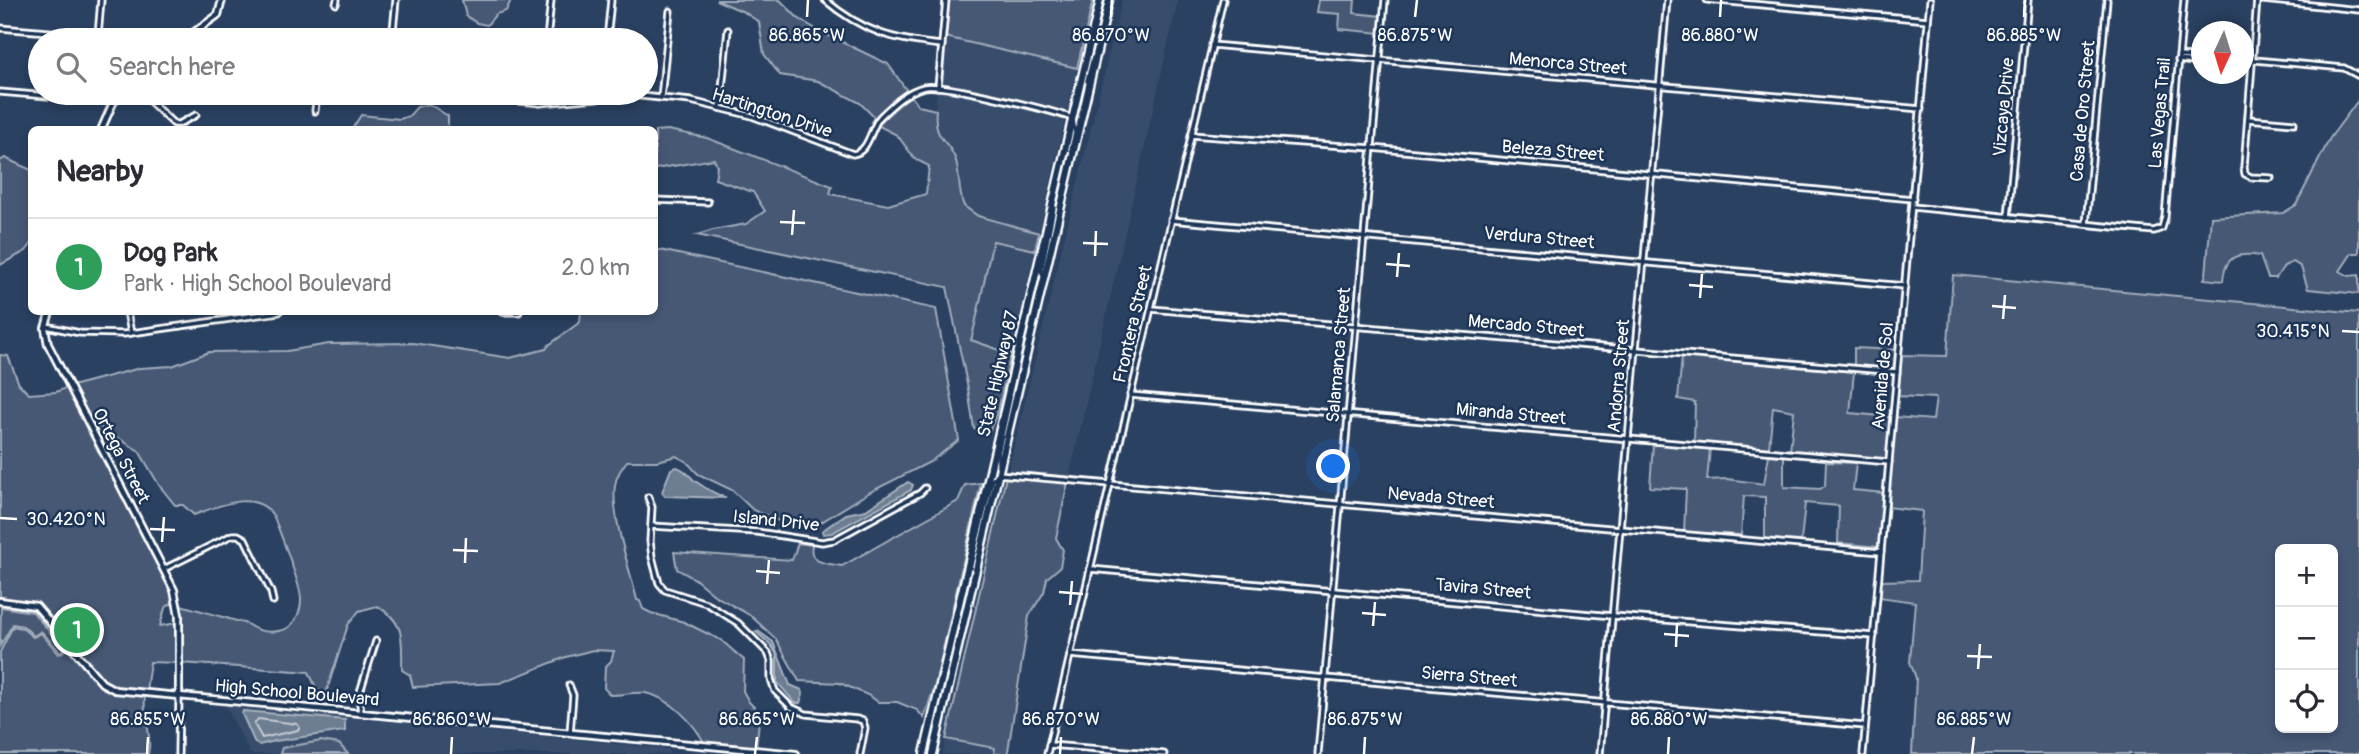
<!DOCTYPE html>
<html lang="en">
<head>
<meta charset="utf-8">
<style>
  :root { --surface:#fff; --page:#f7f7f7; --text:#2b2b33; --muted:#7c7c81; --line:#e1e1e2; --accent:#d93025 }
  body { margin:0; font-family:Pangolin,sans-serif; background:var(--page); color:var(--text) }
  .controls { position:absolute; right:21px; bottom:21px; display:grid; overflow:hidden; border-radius:10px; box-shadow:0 4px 10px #0003 }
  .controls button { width:63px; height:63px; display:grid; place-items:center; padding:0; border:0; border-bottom:2px solid var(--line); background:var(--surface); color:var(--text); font:35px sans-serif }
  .compass { position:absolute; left:2191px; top:21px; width:63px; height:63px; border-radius:50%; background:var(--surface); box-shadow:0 4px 10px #0003; rotate:184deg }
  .you { position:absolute; left:1334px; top:467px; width:24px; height:24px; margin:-18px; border:5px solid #fff; border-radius:50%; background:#1a73e8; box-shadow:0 0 0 10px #1a73e833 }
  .badge { display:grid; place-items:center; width:46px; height:46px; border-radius:50%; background:var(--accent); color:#fff; font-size:23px; font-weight:700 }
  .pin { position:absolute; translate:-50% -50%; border:4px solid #fff; box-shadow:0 2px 7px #0006 }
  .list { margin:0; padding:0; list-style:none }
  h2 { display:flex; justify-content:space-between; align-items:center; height:91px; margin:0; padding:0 28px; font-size:30px }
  h2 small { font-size:23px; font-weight:400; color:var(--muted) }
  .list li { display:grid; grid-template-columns:46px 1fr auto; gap:21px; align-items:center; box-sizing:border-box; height:98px; padding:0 28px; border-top:2px solid var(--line) }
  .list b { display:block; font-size:26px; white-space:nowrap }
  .list p { margin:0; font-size:23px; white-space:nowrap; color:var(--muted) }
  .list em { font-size:23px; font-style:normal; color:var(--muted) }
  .icon { flex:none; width:38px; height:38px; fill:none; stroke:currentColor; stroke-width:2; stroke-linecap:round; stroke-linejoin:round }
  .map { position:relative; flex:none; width:2359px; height:754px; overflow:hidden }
  .search { position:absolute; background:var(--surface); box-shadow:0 4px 10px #0003; left:28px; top:28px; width:630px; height:77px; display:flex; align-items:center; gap:18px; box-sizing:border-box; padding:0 24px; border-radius:38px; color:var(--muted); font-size:26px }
  .panel { position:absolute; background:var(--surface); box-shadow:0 4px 10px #0003; left:28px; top:126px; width:630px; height:189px; border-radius:10px }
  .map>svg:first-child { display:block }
  .built { fill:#394e6c }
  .green { fill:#465975; stroke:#a2acba; stroke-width:2; fill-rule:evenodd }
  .water { fill:#6d7d92; stroke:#a7b1be; stroke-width:2 }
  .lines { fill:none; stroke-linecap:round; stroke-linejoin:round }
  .shore { stroke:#c5cbd3; stroke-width:2 }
  .minor-casing { stroke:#fff; stroke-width:9 }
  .tertiary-casing { stroke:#fff; stroke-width:10 }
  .trunk-casing { stroke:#fff; stroke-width:11 }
  .minor { stroke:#1d3557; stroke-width:3.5 }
  .tertiary { stroke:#1d3557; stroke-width:4.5 }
  .trunk { stroke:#1d3557; stroke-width:6 }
  .ticks { fill:none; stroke:#fff; stroke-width:2.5 }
  .labels { text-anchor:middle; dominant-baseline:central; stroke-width:5; stroke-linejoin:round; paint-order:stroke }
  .street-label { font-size:18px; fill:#fff; stroke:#1d3557 }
  .ticks-label { font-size:18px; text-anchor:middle; fill:#fff; stroke:#1d3557; stroke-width:5; stroke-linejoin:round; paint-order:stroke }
</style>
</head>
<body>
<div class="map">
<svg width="2359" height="754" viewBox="0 0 2359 754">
  <rect width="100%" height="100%" fill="#2a4161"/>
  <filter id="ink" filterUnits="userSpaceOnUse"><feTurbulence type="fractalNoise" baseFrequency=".0143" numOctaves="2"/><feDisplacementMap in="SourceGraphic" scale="14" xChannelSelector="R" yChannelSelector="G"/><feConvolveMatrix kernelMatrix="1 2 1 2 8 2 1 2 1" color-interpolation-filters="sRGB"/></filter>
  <g filter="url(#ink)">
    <!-- built -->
    <g class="built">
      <polygon points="1122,0 1178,0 1069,478 1008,472"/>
      <polygon points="945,37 1077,68 1066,114 941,85"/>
      <polygon points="937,89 1065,118 1039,233 978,216 964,206 952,152 943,142 934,126"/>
      <polygon points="993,240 1035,250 1011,354 971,340 982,302 984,277"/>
      <polygon points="226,706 669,749 669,754 250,754"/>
      <polygon points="946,739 995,748 994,754 943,754"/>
    </g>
    <!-- green -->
    <g class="green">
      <polygon points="462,0 511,0 506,11 496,14 487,25 477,23 466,16"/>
      <polygon points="716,0 780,0 798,18 819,31 888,64 907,91 873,123 871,122 874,117 860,103 818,81 780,75 764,54 759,22 744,12"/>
      <polygon points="948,0 1093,0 1077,68 945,37"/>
      <polygon points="1319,0 1355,0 1354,13 1381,16 1380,33 1339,29 1340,14 1317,12"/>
      <path d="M910 95 919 106 936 110C933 142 949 138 956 161 960 176 958 192 964 206L978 216 1039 233 1035 250 993 241C985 274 980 307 971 340L1011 354 998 410 989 432 974 429 968 389 947 287 697 235 713 230 746 224 765 211 753 192 715 179 717 166 714 159 655 169V131L668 130 707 138 832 186 830 194 888 205 926 194 929 166 915 159 897 135 877 125Z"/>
      <path d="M2359 99V253H2352L2340 271 2349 276 2359 275V294L2308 289 2301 267 2293 262 2284 266 2276 278H2268L2260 256C2237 252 2225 256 2223 281L2204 279 2206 275 2211 217 2283 213 2296 205 2330 138Z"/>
      <polygon points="429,104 448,116 448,129 352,129 361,115 400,119 409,116 417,107"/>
      <polygon points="5,158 31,170 32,243 26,251 0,265 0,161"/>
      <path d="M655 249 936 309 959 440 930 462 868 493 820 523 817 529 791 526 753 510 732 490 698 474 686 461 676 456 658 461H627C621 469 616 476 615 486 611 515 630 570 637 600L640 601 643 609 651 613 684 622 702 631 721 640 744 660 743 691 749 702 760 713 756 748 705 744C694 723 670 697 645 693 634 692 621 695 610 695L604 688 605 667 611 661 614 651 593 650 566 657 500 683 413 687 410 675 402 670C402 640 406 622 377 606L359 611 348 625 326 693 317 690 309 672 181 663V605L247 624C258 632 269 634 283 630 294 627 301 612 301 600 302 587 280 533 274 517 257 488 218 506 194 515L183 505H175L159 485 139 451 100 427 94 428 72 386 140 368 172 366 209 352 287 351 329 344 413 343 510 358 546 349 549 345 580 322 581 312H654Z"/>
      <path d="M1953 275 2359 313V754H1912L1916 678 1910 662 1915 602 1879 597 1881 581 1918 580 1922 511 1887 507 1895 417 1933 420 1936 398 1897 396 1901 355 1947 356ZM2280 549H2333V728H2280Z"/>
      <polygon points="1854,348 1897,350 1896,369 1854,366"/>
      <polygon points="0,355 8,356 19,384 29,394 56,392 68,387 174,597 176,604 171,604 165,608 160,626 177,623 177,663 150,662 146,691 115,688 104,681 37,604 0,599"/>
      <polygon points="1682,356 1854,372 1850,413 1891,417 1887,459 1790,451 1794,411 1773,407 1769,448 1694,443 1695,402 1678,399"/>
      <polygon points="1653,444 1710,449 1707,480 1727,479 1764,484 1769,455 1784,456 1784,487 1820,489 1825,486 1826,462 1856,463 1853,490 1884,493 1879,547 1838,543 1839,506 1805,503 1801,541 1765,539 1765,497 1744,496 1741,535 1684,532 1686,489 1650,487"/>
      <polygon points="1006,477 1068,482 1056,538 1063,550 1060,567 1047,578 1044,592 1029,616 1008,751 1007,754 994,754 995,748 946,739"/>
      <path d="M981 483 935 685 924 718 917 710 897 702H878L870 696 840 683 799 681 776 639 751 616 714 595 695 579 677 569 674 552 792 560 798 543 812 545C808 564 826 563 842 566L958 501 965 485Z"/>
      <path d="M0 604 35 608 101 685 114 693 145 696C142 716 153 734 148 754H0V652L13 626 22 628 33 637 41 633 59 654 64 651 65 648 33 610Z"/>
      <polygon points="1,607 33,612 64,649 60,652 41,631 34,636 23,626 13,624 0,646"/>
      <polygon points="321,741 339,744 348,754 280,754 282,748"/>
    </g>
    <!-- water -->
    <g class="water">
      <path d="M677 467C686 470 689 476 695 481 705 488 715 494 726 498L665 496 662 492 671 469Z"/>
      <polygon points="908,482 913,485 911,490 832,533 823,534 822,531 846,514 866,510"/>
      <polygon points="758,631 773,642 790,685 802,690 803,694 800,703 795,703 777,682 777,655 771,645 756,632"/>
      <polygon points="243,711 345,720 345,731 275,741 259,745 255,743 242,714"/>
    </g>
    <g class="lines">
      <!-- shore -->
      <polygon class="shore" points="258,719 297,724 300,728 298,730 262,738 254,724"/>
      <defs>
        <g id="minor">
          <path d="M825 0C863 32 893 40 942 45"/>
          <polyline points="1707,0 1928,20"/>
          <polyline points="2257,0 2244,167 2245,174 2251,177 2271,178"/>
          <polyline points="2263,0 2359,10"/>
          <polyline points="336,4 337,0"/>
          <polyline points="0,28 145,40"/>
          <polyline points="194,32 199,40"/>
          <polyline points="98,36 101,0"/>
          <polyline points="392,40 396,0"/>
          <polyline points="547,40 551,0"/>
          <polyline points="607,40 611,0"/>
          <polyline points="1212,45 1921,109"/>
          <polyline points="2179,56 2202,58"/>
          <polyline points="2244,59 2344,68 2359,76"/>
          <polyline points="2178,60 2202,63"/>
          <polyline points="1087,81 1093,58"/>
          <polyline points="938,87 946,0"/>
          <polyline points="0,92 106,101 113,103"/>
          <polyline points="141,93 174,124 179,124 196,115"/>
          <path d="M483 93 510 100 540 103 631 95 691 101 752 116 853 154C869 152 870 129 880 117 892 105 907 91 924 87 943 83 1050 110 1072 118"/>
          <polyline points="661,98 670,11"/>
          <polyline points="540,103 542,93"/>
          <polyline points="720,108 728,30"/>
          <polyline points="315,111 317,93"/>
          <polyline points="2248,119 2294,123"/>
          <polyline points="1191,135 1372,148 1913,199"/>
          <polyline points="1071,150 1075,133 1073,120"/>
          <polyline points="654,200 708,202"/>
          <polyline points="1912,207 2154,231 2162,228 2165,217 2184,0"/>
          <polyline points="2008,217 2028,0"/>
          <polyline points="1171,220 1905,286"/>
          <polyline points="2086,224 2107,0"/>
          <polyline points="1044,277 1041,271 1054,207"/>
          <polyline points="1151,309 1897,372"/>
          <polyline points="127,312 131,333"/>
          <polyline points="503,312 519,312"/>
          <polyline points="46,326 80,333 124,334 279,312"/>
          <polyline points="1130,395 1889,462"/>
          <polyline points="998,466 998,453 1010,398"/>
          <polyline points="998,474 1881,552"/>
          <polyline points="648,497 652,507 650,541 652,557 659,583 665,590 706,603 738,623 768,653 771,661 771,679 775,691 791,707 806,714 857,719 863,721 865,728 860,754"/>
          <polyline points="651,526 757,532 822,542 834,540 920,493 925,488"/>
          <polyline points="970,568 992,480 996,476"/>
          <polyline points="164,569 232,535 238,535 245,539 271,592 273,601"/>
          <polyline points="1090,569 1613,616 1874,636"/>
          <polyline points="1070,655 1865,726"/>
          <polyline points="569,685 573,695 570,733"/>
          <polyline points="361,713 359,695 376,641"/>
          <polyline points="1049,745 1164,754"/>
          <polyline points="178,754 179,696"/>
          <polyline points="1047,754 1223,0"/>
          <polyline points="1318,754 1385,0"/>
          <polyline points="1600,754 1667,0"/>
          <polyline points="1863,754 1930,0"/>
        </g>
        <g id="tertiary">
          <polyline points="183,40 218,15 222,0"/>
          <polyline points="101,130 113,103 121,93"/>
          <polyline points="50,312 45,328 48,344 174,590 179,615 179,696"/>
          <polyline points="0,601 36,606 102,683 115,690 796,754"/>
        </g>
        <g id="trunk">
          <polyline points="924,754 1100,0"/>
          <polyline points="933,754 1109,0"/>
        </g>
      </defs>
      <!-- minor casing -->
      <use href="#minor" class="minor-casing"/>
      <!-- tertiary casing -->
      <use href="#tertiary" class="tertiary-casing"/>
      <!-- trunk casing -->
      <use href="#trunk" class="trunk-casing"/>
      <!-- minor -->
      <use href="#minor" class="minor"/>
      <!-- tertiary -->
      <use href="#tertiary" class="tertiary"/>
      <!-- trunk -->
      <use href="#trunk" class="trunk"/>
    </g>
  </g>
  <!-- ticks -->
  <path class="ticks" d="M807 17 808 0M1111 17 1112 0M1415 17 1417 0M1720 17 1721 0M2024 17 2025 0M780 222 805 223M792 235 794 210M1083 243 1108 244M1095 256 1096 231M1386 264 1410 266M1397 277 1399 253M1689 285 1713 287M1700 298 1702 274M1992 306 2016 308M2003 319 2005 295M2342 331 2359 332M0 518 17 519M150 529 175 530M162 542 164 517M453 550 478 551M465 563 466 538M756 571 780 573M767 584 769 560M1059 592 1083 594M1070 605 1072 581M1362 613 1386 615M1373 626 1375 602M1664 634 1689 636M1676 647 1677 623M1967 656 1992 657M1978 669 1980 644M147 754 148 737M451 754 452 737M755 754 757 737M1060 754 1061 737M1364 754 1365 737M1668 754 1669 737M1972 754 1974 737"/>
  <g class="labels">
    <!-- street labels -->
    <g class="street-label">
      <text transform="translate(1568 64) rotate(5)">Menorca Street</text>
      <text transform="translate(2004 107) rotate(-85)">Vizcaya Drive</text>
      <text transform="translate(2083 111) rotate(-85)">Casa de Oro Street</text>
      <text transform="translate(772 113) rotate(18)">Hartington Drive</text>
      <text transform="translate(2160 113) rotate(-85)">Las Vegas Trail</text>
      <text transform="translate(1553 151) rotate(5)">Beleza Street</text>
      <text transform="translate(1539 238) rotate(5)">Verdura Street</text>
      <text transform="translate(1133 324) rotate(-77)">Frontera Street</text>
      <text transform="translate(1526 326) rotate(5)">Mercado Street</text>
      <text transform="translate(1339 355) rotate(-85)">Salamanca Street</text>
      <text transform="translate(998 374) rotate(-77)">State Highway 87</text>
      <text transform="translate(1619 376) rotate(-85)">Andorra Street</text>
      <text transform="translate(1883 376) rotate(-85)">Avenida de Sol</text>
      <text transform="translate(1511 414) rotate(5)">Miranda Street</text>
      <text transform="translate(121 456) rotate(63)">Ortega Street</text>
      <text transform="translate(1441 498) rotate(5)">Nevada Street</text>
      <text transform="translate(776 521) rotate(6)">Island Drive</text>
      <text transform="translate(1483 589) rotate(5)">Tavira Street</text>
      <text transform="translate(1469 677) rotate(5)">Sierra Street</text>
      <text transform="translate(297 693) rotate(5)">High School Boulevard</text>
    </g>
  </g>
  <g class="ticks-label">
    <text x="807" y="41">86.865°W</text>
    <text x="1111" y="41">86.870°W</text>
    <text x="1415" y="41">86.875°W</text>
    <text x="1720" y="41">86.880°W</text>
    <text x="2024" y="41">86.885°W</text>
    <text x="2293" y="337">30.415°N</text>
    <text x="66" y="525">30.420°N</text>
    <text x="148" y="725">86.855°W</text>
    <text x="452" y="725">86.860°W</text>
    <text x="757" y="725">86.865°W</text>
    <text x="1061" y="725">86.870°W</text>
    <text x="1365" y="725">86.875°W</text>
    <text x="1669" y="725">86.880°W</text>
    <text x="1974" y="725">86.885°W</text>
  </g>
</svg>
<div class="controls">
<button>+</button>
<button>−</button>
<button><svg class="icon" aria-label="locate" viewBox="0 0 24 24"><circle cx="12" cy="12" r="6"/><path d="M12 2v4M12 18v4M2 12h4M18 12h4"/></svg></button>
</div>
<svg class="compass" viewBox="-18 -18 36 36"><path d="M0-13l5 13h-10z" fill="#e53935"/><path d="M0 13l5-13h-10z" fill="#7c7c81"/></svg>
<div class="you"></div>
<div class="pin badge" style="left:77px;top:630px;background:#2e9e5b">1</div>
<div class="search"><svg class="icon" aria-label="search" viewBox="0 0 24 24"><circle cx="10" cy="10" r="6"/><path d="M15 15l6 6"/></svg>Search here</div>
<section class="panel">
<h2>Nearby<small></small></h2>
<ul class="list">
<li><span class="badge" style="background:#2e9e5b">1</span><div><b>Dog Park</b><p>Park · High School Boulevard</p></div><em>2.0 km</em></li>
</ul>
</section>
</div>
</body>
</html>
